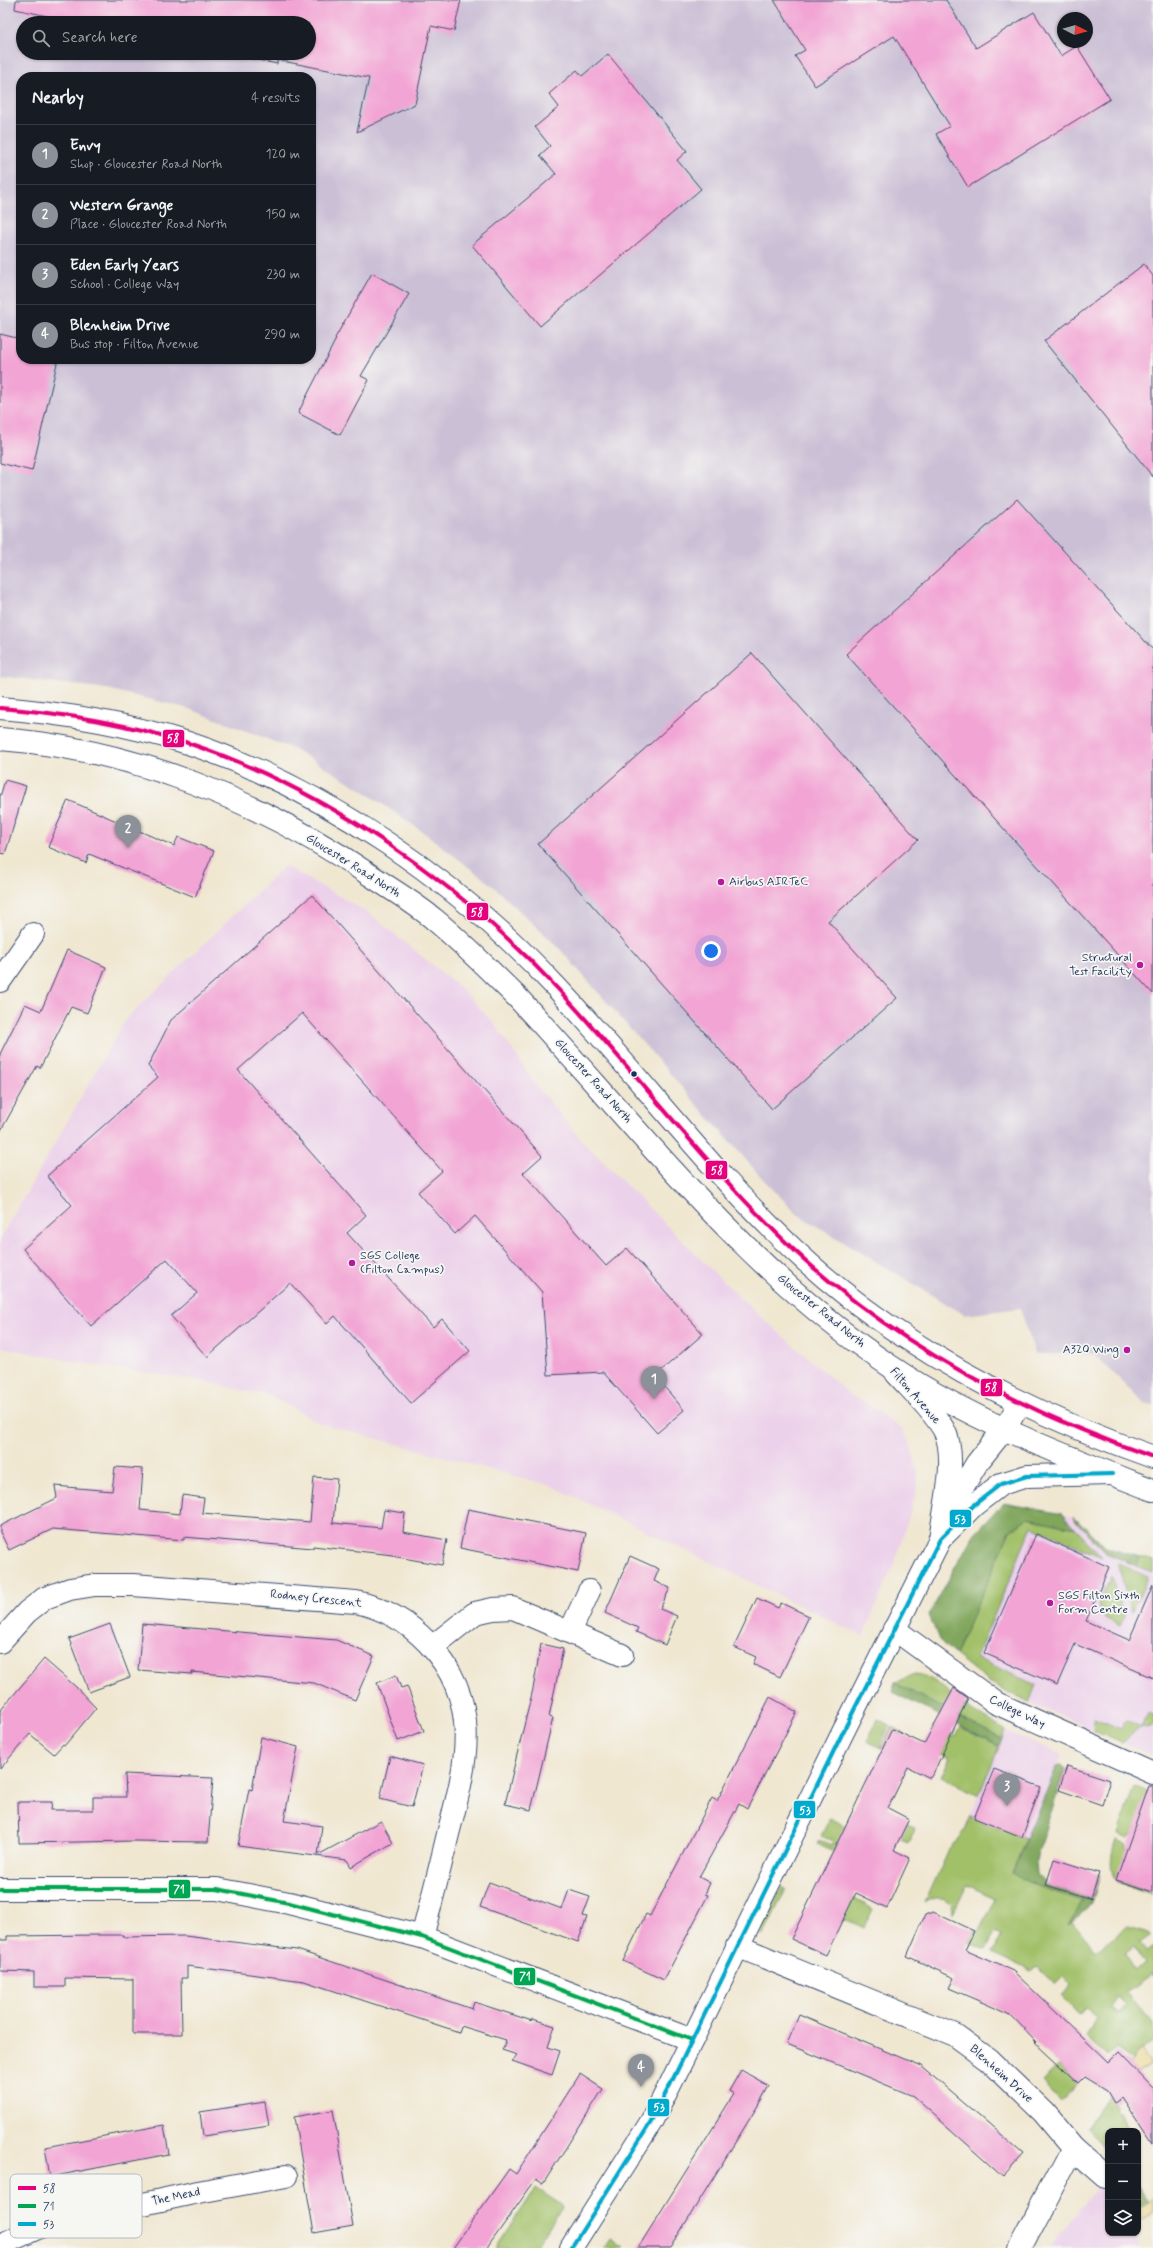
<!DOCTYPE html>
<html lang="en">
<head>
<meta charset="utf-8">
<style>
  :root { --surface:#171b24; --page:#20242c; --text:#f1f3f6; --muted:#9ea1a6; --line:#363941; --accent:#8c9099 }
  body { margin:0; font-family:Mynerve,sans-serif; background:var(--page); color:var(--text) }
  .controls { position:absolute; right:12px; bottom:12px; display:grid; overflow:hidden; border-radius:8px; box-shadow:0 1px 3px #0004 }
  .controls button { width:36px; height:36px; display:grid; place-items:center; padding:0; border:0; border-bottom:1px solid var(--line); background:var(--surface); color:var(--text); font:20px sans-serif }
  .compass { position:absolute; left:1057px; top:12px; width:36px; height:36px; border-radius:50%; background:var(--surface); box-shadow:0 1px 3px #0004; rotate:96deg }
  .you { position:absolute; left:711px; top:951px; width:14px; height:14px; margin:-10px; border:3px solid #fff; border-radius:50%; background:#1a73e8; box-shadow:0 0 0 6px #1a73e833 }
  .badge { display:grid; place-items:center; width:26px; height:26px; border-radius:50%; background:var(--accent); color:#fff; font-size:13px; font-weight:700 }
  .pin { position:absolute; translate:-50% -33px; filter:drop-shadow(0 1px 2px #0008) }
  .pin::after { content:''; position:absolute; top:21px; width:14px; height:12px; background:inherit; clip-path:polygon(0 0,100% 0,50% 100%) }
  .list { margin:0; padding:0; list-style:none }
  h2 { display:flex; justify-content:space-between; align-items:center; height:52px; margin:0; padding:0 16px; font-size:17px }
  h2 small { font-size:13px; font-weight:400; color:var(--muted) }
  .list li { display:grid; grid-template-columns:26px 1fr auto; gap:12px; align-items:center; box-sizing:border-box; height:60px; padding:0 16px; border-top:1px solid var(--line) }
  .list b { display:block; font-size:15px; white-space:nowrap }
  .list p { margin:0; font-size:13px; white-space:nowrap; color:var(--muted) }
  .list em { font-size:13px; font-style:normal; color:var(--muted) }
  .icon { flex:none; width:22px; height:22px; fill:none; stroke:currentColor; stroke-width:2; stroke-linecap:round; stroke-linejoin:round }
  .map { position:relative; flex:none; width:1153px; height:2248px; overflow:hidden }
  .search { position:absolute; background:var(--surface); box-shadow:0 1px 3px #0004; left:16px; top:16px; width:300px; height:44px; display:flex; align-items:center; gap:10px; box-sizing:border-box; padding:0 14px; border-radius:22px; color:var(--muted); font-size:15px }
  .panel { position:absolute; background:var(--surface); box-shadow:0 1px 3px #0004; left:16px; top:72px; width:300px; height:292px; border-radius:16px }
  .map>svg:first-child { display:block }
  .built { fill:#ecd1ea }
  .industrial { fill:#cbbfd5; fill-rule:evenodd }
  .green { fill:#a1c068; stroke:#5e7863; fill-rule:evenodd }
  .forest { fill:#80a65c; stroke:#4e6a5d }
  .sand { fill:#eeda9e; stroke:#84847e }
  .building { fill:#f2a4d4 }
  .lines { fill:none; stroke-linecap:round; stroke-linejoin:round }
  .street-casing { stroke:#3b4b6f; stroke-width:24 }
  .primary-casing { stroke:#3b4b6f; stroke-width:24 }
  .street { stroke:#fff; stroke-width:22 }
  .primary { stroke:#fff; stroke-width:22 }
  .bus-1-casing { stroke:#f6f6f2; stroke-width:7 }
  .bus-2-casing { stroke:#f6f6f2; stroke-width:7 }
  .bus-3-casing { stroke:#f6f6f2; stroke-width:7 }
  .bus-1 { stroke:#e5007d; stroke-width:4 }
  .bus-2 { stroke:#00a651; stroke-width:4 }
  .bus-3 { stroke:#00a9ce; stroke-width:4 }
  .poi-dot { fill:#b5179e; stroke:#f6f6f2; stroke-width:1.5 }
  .bus-dot { fill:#1b2f5e; stroke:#f6f6f2; stroke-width:1.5 }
  .labels { text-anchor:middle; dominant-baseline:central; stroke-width:3.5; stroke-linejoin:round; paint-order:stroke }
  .street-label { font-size:12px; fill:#1b2f5e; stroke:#f6f6f2 }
  .poi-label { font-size:12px; fill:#1b2f5e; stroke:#f6f6f2; text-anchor:start }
  .key { fill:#f6f6f2; stroke:#b4bac6; stroke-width:1 }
  .key-label { font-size:11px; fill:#1b2f5e }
  .line-badge { stroke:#f6f6f2; stroke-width:1.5 }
  .badge-label { font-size:11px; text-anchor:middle; font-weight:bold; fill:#fff }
</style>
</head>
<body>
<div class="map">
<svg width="1153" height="2248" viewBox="0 0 1153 2248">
  <rect width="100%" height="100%" fill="#f6f6f2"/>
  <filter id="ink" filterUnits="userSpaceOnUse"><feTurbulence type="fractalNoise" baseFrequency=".025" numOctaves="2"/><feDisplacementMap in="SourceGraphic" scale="8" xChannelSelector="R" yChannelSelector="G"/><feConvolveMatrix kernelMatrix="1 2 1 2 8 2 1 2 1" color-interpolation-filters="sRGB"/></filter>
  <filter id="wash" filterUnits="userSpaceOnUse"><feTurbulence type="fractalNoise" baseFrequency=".012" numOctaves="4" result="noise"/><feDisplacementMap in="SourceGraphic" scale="16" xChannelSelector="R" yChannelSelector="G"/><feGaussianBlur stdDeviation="0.9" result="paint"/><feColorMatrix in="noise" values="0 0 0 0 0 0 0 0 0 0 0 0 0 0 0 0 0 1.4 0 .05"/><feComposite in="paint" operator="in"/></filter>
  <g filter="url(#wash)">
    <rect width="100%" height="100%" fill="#f0e7d1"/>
    <!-- built -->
    <g class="built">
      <polygon points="285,866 369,913 464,991 496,1026 541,1092 584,1143 740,1298 850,1395 868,1404 901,1429 910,1444 918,1473 916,1493 896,1559 863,1636 552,1486 319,1423 274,1397 207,1382 77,1362 0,1347 0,1239 126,1019"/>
      <polygon points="1003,1503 1076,1517 1105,1547 1153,1561 1153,1756 1006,1692 973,1670 939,1640 929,1615 973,1535"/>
      <polygon points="1005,1730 1062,1755 1012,1873 962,1833"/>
      <polygon points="1108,2174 1108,2233 1137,2233 1138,2248 1051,2248 1069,2222"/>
    </g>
    <!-- industrial -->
    <path class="industrial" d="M0 0H1153V1405L1144 1403 1094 1354H1035L1020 1308 965 1315 797 1214 762 1178 559 948 493 886 426 834 356 786 298 751 190 709 107 689 0 676ZM1063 18H1087V42H1063ZM23 23H309V53H23ZM21 77H311V359H21Z"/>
    <!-- green -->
    <g class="green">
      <polygon points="1027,1518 1075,1528 1102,1557 1032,1526 976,1658 1036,1685 1029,1703 989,1682 955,1655 1010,1531"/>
      <polygon points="1140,1557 1153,1561 1153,1573 1137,1566"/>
      <polygon points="1117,1563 1148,1577 1132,1612"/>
      <polygon points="1111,1576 1124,1616 1120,1626 1105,1618 1098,1605"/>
      <path d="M915 1674C937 1676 950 1697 967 1708 979 1716 993 1723 1005 1730L1002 1739 895 1683Z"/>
      <polygon points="1147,1712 1153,1714 1153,1725 1140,1728 1122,1743 1094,1731 1095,1718 1121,1729 1126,1720 1141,1727"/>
      <polygon points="878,1719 889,1725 880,1746 882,1747 891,1727 904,1733 883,1749 867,1741"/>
      <polygon points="933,1726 955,1737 960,1727 999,1747 979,1795 941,1777 950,1757 931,1748 931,1732"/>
      <polygon points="1134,1786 1148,1792 1133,1835 1130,1835 1129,1838 1118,1834"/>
      <polygon points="891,1816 916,1828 908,1843 884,1831"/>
      <path d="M970 1816 1026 1839 1012 1873 1028 1883 1083 1901 1069 1925 1073 1922 1096 1951 1127 1927 1149 1933 1151 1935 1140 1943 1146 1952 1153 1947V1977L1151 1974 1126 1992 1153 2023V2042L1139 2050 1132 2061 1117 2048 1108 2057 1086 2036 1096 2017 1086 2007 1079 2015 1062 1997 1071 1986 1063 1977 1055 1985 1036 1966 1031 1971 993 1953 1002 1934 995 1931 986 1950 969 1943 975 1931 978 1932 995 1898 967 1885 953 1914 952 1904C943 1895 934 1897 925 1903L948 1851 964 1831ZM1134 1947 1145 1964 1134 1970 1125 1954ZM1116 1998 1125 2003 1119 2013 1111 2009Z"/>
      <polygon points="830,1818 846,1826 834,1851 817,1844 819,1840 831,1845 833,1841 821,1836"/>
      <path d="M1117 1840 1127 1844 1126 1847 1128 1848 1118 1881 1153 1892V1894L1118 1883C1109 1869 1112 1855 1117 1840Z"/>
      <polygon points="782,1887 786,1889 765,1932 761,1936 762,1927"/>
      <polygon points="849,1896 873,1909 864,1928 839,1916"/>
      <polygon points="1058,2065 1078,2083 1061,2102 1042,2082"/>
      <polygon points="1109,2096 1116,2108 1114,2109 1116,2113 1119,2113 1129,2129 1126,2131 1108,2131 1108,2144 1104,2147 1086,2128"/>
      <polygon points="536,2188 563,2206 535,2248 496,2248"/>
      <polygon points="610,2239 623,2248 604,2248"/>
    </g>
    <!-- forest -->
    <g class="forest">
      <polygon points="1003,1503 1063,1514 1075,1528 1027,1518 1010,1531 955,1655 939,1640 929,1615 973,1535"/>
      <polygon points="1074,1516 1105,1547 1140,1557 1137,1566 1106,1553 1076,1521"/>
      <polygon points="895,1683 1002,1739 999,1746 892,1692"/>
      <polygon points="1060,1765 1064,1766 1065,1770 1041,1842 1036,1861 1037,1874 1046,1885 1091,1899 1099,1873 1100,1874 1092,1904 1069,1925 1083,1901 1028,1883 1012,1873 1057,1766"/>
      <polygon points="1138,2186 1149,2202 1138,2209"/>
    </g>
    <!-- sand -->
    <g class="sand">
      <polygon points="1141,2049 1151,2064 1115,2086 1139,2050"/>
      <polygon points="1153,2199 1153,2212 1141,2220 1138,2220 1138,2209"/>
    </g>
    <g id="blocks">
      <!-- building -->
      <g class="building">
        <polygon points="16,0 461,0 454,31 431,26 415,104 357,132 369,78 277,60 277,64 225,53 309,53 309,23 80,23 15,9"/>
        <polygon points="774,0 946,0 976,48 1034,12 1061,56 1077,46 1110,99 968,187 936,134 950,126 894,36 815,86 795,56 805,50"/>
        <polygon points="608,54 687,151 677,160 701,189 540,326 472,245 556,174 540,155 550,146 535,127 559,107 549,94 577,70 582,76"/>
        <polygon points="1144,264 1153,276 1153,477 1044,341"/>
        <polygon points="372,273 409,294 361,376 369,380 340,435 298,413 336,339 335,338"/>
        <polygon points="0,334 21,339 21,359 58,359 32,471 0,463"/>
        <polygon points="1017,499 1153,650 1153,994 846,654"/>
        <polygon points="752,653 918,840 828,921 897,998 772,1109 538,844"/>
        <polygon points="5,780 26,786 5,854 0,853 0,797"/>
        <polygon points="68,800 174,846 178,837 214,851 195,897 89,854 86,863 48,847"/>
        <polygon points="312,895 542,1156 523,1173 606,1266 627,1248 703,1334 655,1376 684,1410 657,1433 603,1372 548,1375 542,1292 475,1216 455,1234 418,1192 442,1171 302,1013 238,1070 366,1215 347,1233 433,1327 442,1319 470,1351 411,1403 335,1316 327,1324 290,1283 207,1357 171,1316 197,1293 167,1259 91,1326 23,1249 72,1205 47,1176 158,1077 148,1066 171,1020"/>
        <polygon points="67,950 106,967 87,1013 71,1007 40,1068 37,1066 0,1132 0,1054 25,1004 41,1011"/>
        <polygon points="115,1467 143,1469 140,1510 180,1514 182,1495 204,1498 202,1513 310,1522 314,1477 337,1479 333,1523 381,1528 384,1510 405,1513 403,1532 447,1540 442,1565 392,1556 393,1555 313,1546 313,1548 184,1537 184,1540 53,1529 9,1550 0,1532 0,1526 57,1498 55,1486 112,1491"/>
        <polygon points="468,1509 586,1533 578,1572 460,1548"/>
        <polygon points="1036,1534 1109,1567 1086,1621 1129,1640 1153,1585 1153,1678 1075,1644 1057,1685 984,1653"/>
        <polygon points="630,1556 659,1569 654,1581 670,1588 660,1609 677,1616 665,1645 636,1632 638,1628 605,1613"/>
        <polygon points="757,1598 778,1608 781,1603 809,1616 780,1677 753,1664 756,1657 734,1647"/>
        <polygon points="110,1624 130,1677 89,1692 69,1639"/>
        <polygon points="142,1624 336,1640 374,1656 355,1700 314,1683 192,1672 192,1674 138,1670"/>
        <polygon points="541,1644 563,1649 549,1717 553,1718 531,1810 505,1804 533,1689"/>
        <polygon points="44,1659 76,1687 96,1708 65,1745 63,1744 54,1754 30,1734 0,1769 0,1711"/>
        <polygon points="396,1675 401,1688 407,1686 424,1731 398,1741 377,1683"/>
        <polygon points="954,1688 968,1698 934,1772 930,1778 908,1767 888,1808 909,1819 894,1850 910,1858 887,1908 856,1893 826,1955 791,1939 892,1729 924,1744"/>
        <polygon points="770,1697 797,1712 747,1809 739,1804 699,1877 710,1883 705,1894 708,1895 664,1980 623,1961 646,1914 650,1916 712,1798 717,1801"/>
        <polygon points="261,1737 298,1747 284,1821 322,1826 318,1855 381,1821 393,1843 351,1867 347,1860 238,1846 249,1789 252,1790"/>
        <polygon points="390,1756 423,1765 412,1807 380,1799"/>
        <polygon points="1067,1766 1110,1780 1102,1805 1059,1790"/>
        <polygon points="994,1769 1041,1787 1022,1837 974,1818"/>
        <polygon points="125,1774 213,1778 208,1842 135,1841 19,1843 18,1802 52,1802 51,1810 93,1810 93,1797 126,1797"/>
        <polygon points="1149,1786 1153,1786 1153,1892 1116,1880"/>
        <polygon points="1054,1859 1099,1873 1091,1899 1046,1885"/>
        <polygon points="489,1882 562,1909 569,1890 590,1897 583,1916 587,1917 578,1942 480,1907"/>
        <polygon points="933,1912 974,1931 965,1950 1013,1971 1108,2062 1118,2052 1153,2088 1153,2145 1122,2098 1114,2103 1107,2091 1084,2077 1078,2083 1035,2043 1036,2042 1009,2014 949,1988 954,1978 907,1956 925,1915"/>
        <polygon points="99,1935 123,1935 123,1937 185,1936 297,1950 472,2009 474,2002 532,2021 533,2019 555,2026 548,2047 560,2051 552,2075 512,2061 517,2055 502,2050 506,2040 461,2026 459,2032 304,1981 187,1966 187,1978 181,1978 182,2034 133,2034 133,1979 65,1978 65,1987 34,1987 34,1972 0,1971 0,1940 7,1940 7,1936"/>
        <polygon points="799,2015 921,2066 1023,2154 1003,2176 913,2096 787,2044"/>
        <polygon points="741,2070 769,2086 757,2107 670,2248 638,2248 734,2094 729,2091"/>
        <polygon points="580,2074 603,2089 543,2184 536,2179 487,2248 453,2248 509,2169 516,2174"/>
        <polygon points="265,2102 269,2126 203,2136 200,2112"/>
        <polygon points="333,2110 353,2226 314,2233 294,2117"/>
        <polygon points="164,2125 169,2154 50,2177 45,2147"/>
      </g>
    </g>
  </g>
  <g filter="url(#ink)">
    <use href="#blocks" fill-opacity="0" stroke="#3b4b6f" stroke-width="1"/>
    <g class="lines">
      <defs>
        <g id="street">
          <polyline points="0,981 33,934"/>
          <path d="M896 1373C912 1391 932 1409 944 1430 958 1456 944 1510 940 1539"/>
          <polyline points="949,1510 977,1463 1005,1428 1020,1403"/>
          <polyline points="894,1629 996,1703 1153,1773"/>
          <polyline points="570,1632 589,1591"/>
          <path d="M0 1642 27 1612 45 1598 70 1589 95 1585H133L356 1602C384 1608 409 1623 428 1643 484 1702 466 1765 448 1834 440 1868 431 1903 422 1937"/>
          <polyline points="432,1647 475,1613 493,1609 513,1608 622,1655"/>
          <polyline points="0,1889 217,1889 289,1903 422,1937 692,2040"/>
          <polyline points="737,1946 955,2035 988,2059 1043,2112 1073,2148 1106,2177"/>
          <polyline points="0,2245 42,2226 198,2192 286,2176"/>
          <polyline points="571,2248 651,2122 671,2083 843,1732 940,1539 974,1505 1001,1484 1027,1476 1112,1474"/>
          <polyline points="1020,2248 1073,2148"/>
        </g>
        <g id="primary">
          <path d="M0 708C63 713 128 724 188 743 323 788 460 883 556 987 637 1073 708 1169 794 1250 896 1346 1022 1411 1153 1457"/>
          <path d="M0 739C135 749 262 802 373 877 394 891 416 904 435 920 464 944 490 971 517 997 635 1124 744 1268 890 1366 970 1420 1063 1455 1153 1490"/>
        </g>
      </defs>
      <!-- street casing -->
      <use href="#street" class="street-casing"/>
      <!-- primary casing -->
      <use href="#primary" class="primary-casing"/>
      <!-- street -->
      <use href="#street" class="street"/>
      <!-- primary -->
      <use href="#primary" class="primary"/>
      <defs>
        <path id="bus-1" d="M0 708C63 713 128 724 188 743 323 788 460 883 556 987 637 1073 708 1169 794 1250 896 1346 1022 1411 1153 1457"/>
        <polyline id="bus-2" points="0,1889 217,1889 289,1903 422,1937 692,2040"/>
        <polyline id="bus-3" points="571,2248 651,2122 671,2083 843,1732 940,1539 974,1505 1001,1484 1027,1476 1112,1474"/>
      </defs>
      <!-- bus-1 casing -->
      <use href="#bus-1" class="bus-1-casing"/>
      <!-- bus-2 casing -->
      <use href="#bus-2" class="bus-2-casing"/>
      <!-- bus-3 casing -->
      <use href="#bus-3" class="bus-3-casing"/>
      <!-- bus-1 -->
      <use href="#bus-1" class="bus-1"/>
      <!-- bus-2 -->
      <use href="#bus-2" class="bus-2"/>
      <!-- bus-3 -->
      <use href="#bus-3" class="bus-3"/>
    </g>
  </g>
  <!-- markers -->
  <g class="poi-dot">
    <circle cx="721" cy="882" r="4"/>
    <circle cx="1140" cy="965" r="4"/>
    <circle cx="352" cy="1263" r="4"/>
    <circle cx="1127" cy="1350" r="4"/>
    <circle cx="1050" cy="1603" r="4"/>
  </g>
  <circle class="bus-dot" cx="634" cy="1074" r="3.5"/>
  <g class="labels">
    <!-- street labels -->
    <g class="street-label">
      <text transform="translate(353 866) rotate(32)">Gloucester Road North</text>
      <text transform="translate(593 1081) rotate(48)">Gloucester Road North</text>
      <text transform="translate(821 1311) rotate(39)">Gloucester Road North</text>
      <text transform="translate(915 1396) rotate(49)">Filton Avenue</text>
      <text transform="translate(316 1599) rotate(6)">Rodney Crescent</text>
      <text transform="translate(1017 1712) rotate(26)">College Way</text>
      <text transform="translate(1001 2074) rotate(42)">Blenheim Drive</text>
      <text transform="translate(176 2197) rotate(-12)">The Mead</text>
    </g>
    <!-- poi labels -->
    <g class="poi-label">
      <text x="729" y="882">Airbus AIRTeC</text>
      <text x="1132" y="958" text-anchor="end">Structural<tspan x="1132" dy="14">Test Facility</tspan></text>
      <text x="360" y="1256">SGS College<tspan x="360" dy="14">(Filton Campus)</tspan></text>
      <text x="1119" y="1350" text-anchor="end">A320 Wing</text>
      <text x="1058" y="1596">SGS Filton Sixth<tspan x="1058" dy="14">Form Centre</tspan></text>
    </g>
  </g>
  <!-- legend -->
  <rect x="10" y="2174" width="132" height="64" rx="6" class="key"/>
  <rect x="18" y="2186" width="18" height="4" fill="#e5007d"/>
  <rect x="18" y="2204" width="18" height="4" fill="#00a651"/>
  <rect x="18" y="2222" width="18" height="4" fill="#00a9ce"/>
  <g class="key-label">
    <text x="43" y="2192">58</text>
    <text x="43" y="2210">71</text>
    <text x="43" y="2228">53</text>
  </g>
  <g class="line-badge">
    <rect x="162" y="729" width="23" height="19" rx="4" fill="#e5007d"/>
    <rect x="466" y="902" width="23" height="19" rx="4" fill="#e5007d"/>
    <rect x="705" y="1160" width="23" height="20" rx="4" fill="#e5007d"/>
    <rect x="980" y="1378" width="23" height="19" rx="4" fill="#e5007d"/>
    <rect x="949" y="1509" width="23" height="19" rx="4" fill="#00a9ce"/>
    <rect x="793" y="1800" width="23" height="19" rx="4" fill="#00a9ce"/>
    <rect x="168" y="1879" width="23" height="20" rx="4" fill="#00a651"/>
    <rect x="513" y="1967" width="23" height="19" rx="4" fill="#00a651"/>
    <rect x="647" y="2098" width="23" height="19" rx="4" fill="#00a9ce"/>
  </g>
  <g class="badge-label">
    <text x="173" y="742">58</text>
    <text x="477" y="916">58</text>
    <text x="717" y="1174">58</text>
    <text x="991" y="1391">58</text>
    <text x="960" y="1523">53</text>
    <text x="805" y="1814">53</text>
    <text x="179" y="1893">71</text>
    <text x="525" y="1980">71</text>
    <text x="659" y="2111">53</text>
  </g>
</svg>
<div class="controls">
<button>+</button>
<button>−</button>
<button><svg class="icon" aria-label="layers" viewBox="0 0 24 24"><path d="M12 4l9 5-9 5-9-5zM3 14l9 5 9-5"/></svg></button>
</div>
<svg class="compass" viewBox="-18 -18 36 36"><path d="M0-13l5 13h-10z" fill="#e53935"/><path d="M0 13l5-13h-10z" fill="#9ea1a6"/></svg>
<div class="you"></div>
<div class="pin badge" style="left:654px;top:1399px">1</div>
<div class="pin badge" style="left:128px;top:848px">2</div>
<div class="pin badge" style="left:1007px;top:1806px">3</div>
<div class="pin badge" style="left:641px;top:2087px">4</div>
<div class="search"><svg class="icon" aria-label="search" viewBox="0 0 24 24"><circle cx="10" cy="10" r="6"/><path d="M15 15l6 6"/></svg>Search here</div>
<section class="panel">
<h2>Nearby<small>4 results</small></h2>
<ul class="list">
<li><span class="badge">1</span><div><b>Envy</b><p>Shop · Gloucester Road North</p></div><em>120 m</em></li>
<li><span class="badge">2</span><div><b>Western Grange</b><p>Place · Gloucester Road North</p></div><em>150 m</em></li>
<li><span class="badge">3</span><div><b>Eden Early Years</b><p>School · College Way</p></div><em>230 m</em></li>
<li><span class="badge">4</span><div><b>Blenheim Drive</b><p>Bus stop · Filton Avenue</p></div><em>290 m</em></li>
</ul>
</section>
</div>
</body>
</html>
